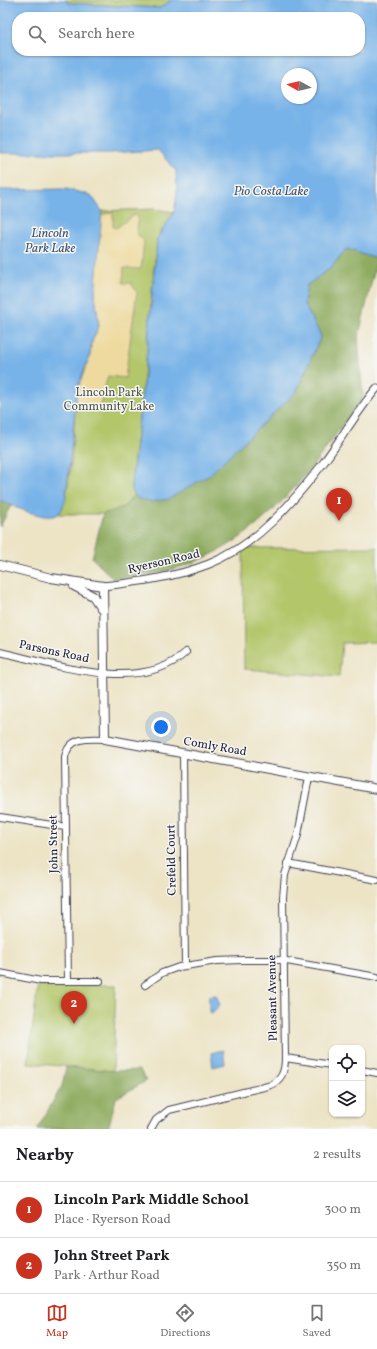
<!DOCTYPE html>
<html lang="en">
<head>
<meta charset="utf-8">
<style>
  :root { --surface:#fff; --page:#f2f2f2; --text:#202124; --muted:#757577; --line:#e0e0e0; --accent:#c8321e }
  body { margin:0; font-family:Vollkorn,serif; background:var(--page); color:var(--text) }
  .controls { position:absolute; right:12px; bottom:12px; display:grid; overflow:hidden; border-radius:8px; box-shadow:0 1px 3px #0004 }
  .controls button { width:36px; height:36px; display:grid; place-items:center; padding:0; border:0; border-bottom:1px solid var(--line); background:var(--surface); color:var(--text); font:20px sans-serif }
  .compass { position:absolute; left:281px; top:68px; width:36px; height:36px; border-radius:50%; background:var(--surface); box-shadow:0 1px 3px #0004; rotate:278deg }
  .you { position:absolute; left:161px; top:727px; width:14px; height:14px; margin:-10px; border:3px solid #fff; border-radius:50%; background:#1a73e8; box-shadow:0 0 0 6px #1a73e833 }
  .badge { display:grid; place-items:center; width:26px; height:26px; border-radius:50%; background:var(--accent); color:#fff; font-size:13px; font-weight:700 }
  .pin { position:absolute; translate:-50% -33px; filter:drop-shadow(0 1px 2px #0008) }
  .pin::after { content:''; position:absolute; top:21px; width:14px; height:12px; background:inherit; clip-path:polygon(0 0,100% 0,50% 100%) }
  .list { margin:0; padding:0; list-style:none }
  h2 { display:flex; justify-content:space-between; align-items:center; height:52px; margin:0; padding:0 16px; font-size:17px }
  h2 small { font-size:13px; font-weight:400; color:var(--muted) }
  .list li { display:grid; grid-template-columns:26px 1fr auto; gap:12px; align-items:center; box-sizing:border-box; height:56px; padding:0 16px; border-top:1px solid var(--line) }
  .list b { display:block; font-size:15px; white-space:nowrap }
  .list p { margin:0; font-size:13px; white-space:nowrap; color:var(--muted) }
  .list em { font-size:13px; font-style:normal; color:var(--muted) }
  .icon { flex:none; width:22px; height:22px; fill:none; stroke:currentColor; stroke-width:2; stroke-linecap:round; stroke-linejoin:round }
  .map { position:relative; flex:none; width:377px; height:1129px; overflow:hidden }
  .search { position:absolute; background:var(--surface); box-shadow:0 1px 3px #0004; left:12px; right:12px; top:12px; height:44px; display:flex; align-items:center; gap:10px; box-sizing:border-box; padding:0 14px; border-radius:16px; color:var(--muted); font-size:15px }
  .sheet { height:164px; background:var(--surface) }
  nav { display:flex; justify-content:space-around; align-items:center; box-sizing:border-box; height:56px; border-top:1px solid var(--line); background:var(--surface); font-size:11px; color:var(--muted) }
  nav a { display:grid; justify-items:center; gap:2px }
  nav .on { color:var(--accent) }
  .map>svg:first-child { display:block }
  .green { fill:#b3c66a; stroke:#6a7452 }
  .forest { fill:#8eab5e; stroke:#58664c }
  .sand { fill:#eeda9e; stroke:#887e6c }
  .water { fill:#77b2e8; stroke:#4c6a92; fill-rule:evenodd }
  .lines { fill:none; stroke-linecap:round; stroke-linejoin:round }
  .minor-casing { stroke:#403f50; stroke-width:8 }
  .tertiary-casing { stroke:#403f50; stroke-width:9 }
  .secondary-casing { stroke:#403f50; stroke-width:10 }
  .minor { stroke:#fff; stroke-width:6 }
  .tertiary { stroke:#fff; stroke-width:7 }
  .secondary { stroke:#fff; stroke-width:8 }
  .labels { text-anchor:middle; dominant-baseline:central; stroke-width:3; stroke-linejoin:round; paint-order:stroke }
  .park-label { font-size:12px; fill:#4e5349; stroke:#f6f6f2 }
  .street-label { font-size:12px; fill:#22223b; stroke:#f6f6f2 }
  .water-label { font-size:13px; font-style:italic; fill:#405478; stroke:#f6f6f2 }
</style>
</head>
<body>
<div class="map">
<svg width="377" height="1129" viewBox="0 0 377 1129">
  <rect width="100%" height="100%" fill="#f6f6f2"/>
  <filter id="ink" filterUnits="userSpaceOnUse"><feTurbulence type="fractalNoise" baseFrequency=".025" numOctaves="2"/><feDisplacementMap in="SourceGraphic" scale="8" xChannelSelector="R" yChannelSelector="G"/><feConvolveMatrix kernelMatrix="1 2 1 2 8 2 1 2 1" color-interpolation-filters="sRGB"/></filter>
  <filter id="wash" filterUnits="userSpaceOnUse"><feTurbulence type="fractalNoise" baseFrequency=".012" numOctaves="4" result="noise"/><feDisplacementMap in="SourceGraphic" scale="16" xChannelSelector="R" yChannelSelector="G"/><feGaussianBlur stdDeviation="0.9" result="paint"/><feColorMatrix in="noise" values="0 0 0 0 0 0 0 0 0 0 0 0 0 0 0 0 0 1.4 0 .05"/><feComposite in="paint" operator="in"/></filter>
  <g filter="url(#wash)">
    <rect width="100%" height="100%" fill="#ede4c6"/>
    <!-- green -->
    <g class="green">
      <polygon points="66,0 172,0 160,8 67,3"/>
      <path d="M154 209 174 212 168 224 160 232 154 267 147 351 131 485 134 495 124 507 103 514H59C72 496 74 415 77 388 86 329 97 270 102 211Z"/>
      <polygon points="377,547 377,642 342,643 339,677 244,669 243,550 245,548"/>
      <polygon points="38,985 116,985 113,1071 28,1063"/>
    </g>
    <!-- forest -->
    <g class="forest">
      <path d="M346 249 377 259 358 339 363 397C309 471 264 545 170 570 152 575 132 576 113 579L92 558 103 514 124 507 134 495 139 499 296 392 321 336 304 304 307 285 331 268Z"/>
      <polygon points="0,500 11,505 0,527"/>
      <polygon points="66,1067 113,1071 140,1070 146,1081 116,1098 108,1129 37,1129 62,1086"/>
    </g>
    <!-- sand -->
    <polygon class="sand" points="113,212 113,227 116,228 136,214 138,217 137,234 144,241 141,269 124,268 123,283 131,283 137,292 125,378 108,376 99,408 91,412 75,408 77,390 90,355 92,341 99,326 95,295 101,215"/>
    <!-- water -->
    <g class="water">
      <path d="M0 0H66L67 3 160 8 172 0H377V259L346 249 331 268 307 285 304 304 321 336 296 392 209 475 169 499 150 502 139 499 134 495 131 485 147 351 157 239 174 212 177 195 176 171 158 150 110 153H0ZM17 17H360V51H17ZM287 74H311V98H287Z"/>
      <path d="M66 189 91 195 102 211 95 295 99 326 92 341 90 355 77 390 66 497C64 503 63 510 58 514 47 522 12 506 0 500V190Z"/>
      <polygon points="216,995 220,1005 212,1013 209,1012 209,996"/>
      <polygon points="223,1050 225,1064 213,1067 211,1053"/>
    </g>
  </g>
  <g filter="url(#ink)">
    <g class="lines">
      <defs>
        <g id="minor">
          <path d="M0 652C53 664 142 695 186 652"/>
          <polyline points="183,754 185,966"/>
          <polyline points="0,817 65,827"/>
          <polyline points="288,863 377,880"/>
          <polyline points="0,973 41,981 100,981"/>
          <path d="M68 981 65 757C69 737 87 738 105 739"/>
          <polyline points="145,985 162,973 179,967 217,961 242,960 281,960 377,977"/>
          <polyline points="285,1058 332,1065"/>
          <polyline points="362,1070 377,1073"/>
          <path d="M151 1129 156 1120 169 1110 268 1086C282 1081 285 1071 285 1058L283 897 285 875 298 835 309 777"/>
        </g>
        <path id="tertiary" d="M103 586C138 582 176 577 209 564 256 546 294 501 324 462 342 438 357 411 377 388"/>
        <g id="secondary">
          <polyline points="0,565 51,578 103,586 105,739 377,789"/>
          <polyline points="74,586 93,596 101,608"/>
        </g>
      </defs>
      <!-- minor casing -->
      <use href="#minor" class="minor-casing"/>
      <!-- tertiary casing -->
      <use href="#tertiary" class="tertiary-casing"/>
      <!-- secondary casing -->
      <use href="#secondary" class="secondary-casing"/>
      <!-- minor -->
      <use href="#minor" class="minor"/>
      <!-- tertiary -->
      <use href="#tertiary" class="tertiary"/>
      <!-- secondary -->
      <use href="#secondary" class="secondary"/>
    </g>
  </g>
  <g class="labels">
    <!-- park labels -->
    <g class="park-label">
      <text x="109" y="393">Lincoln Park<tspan x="109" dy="14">Community Lake</tspan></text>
    </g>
    <!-- street labels -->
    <g class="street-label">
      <text transform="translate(164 562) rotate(-13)">Ryerson Road</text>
      <text transform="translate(54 652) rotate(12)">Parsons Road</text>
      <text transform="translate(215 747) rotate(10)">Comly Road</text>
      <text transform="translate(54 844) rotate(-91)">John Street</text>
      <text transform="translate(172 860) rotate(-91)">Crefeld Court</text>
      <text transform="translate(273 998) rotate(-91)">Pleasant Avenue</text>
    </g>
    <!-- water labels -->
    <g class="water-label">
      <text x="271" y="192">Pio Costa Lake</text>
      <text x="50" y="234">Lincoln<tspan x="50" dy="15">Park Lake</tspan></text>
    </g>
  </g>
</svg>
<div class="controls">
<button><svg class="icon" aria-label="locate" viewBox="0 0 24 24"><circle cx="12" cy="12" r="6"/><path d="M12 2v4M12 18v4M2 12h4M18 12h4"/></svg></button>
<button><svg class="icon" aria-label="layers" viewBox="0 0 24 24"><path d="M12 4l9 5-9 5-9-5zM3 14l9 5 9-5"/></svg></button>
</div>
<svg class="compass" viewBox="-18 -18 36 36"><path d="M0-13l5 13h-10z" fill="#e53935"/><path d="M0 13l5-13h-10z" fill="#757577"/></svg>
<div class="you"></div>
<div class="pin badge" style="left:339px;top:521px">1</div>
<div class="pin badge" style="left:74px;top:1024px">2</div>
<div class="search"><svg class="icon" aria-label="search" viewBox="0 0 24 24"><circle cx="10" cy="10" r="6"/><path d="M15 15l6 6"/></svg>Search here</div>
</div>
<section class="sheet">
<h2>Nearby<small>2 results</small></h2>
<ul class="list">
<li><span class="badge">1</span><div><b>Lincoln Park Middle School</b><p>Place · Ryerson Road</p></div><em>300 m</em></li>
<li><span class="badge">2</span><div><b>John Street Park</b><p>Park · Arthur Road</p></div><em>350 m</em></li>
</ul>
</section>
<nav>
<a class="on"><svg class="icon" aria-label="map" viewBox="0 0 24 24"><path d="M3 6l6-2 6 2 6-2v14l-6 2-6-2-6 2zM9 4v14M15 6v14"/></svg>Map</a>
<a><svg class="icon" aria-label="directions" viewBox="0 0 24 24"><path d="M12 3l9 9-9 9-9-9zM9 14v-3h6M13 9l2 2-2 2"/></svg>Directions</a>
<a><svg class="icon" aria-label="saved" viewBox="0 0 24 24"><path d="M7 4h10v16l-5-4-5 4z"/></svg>Saved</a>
</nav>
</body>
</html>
